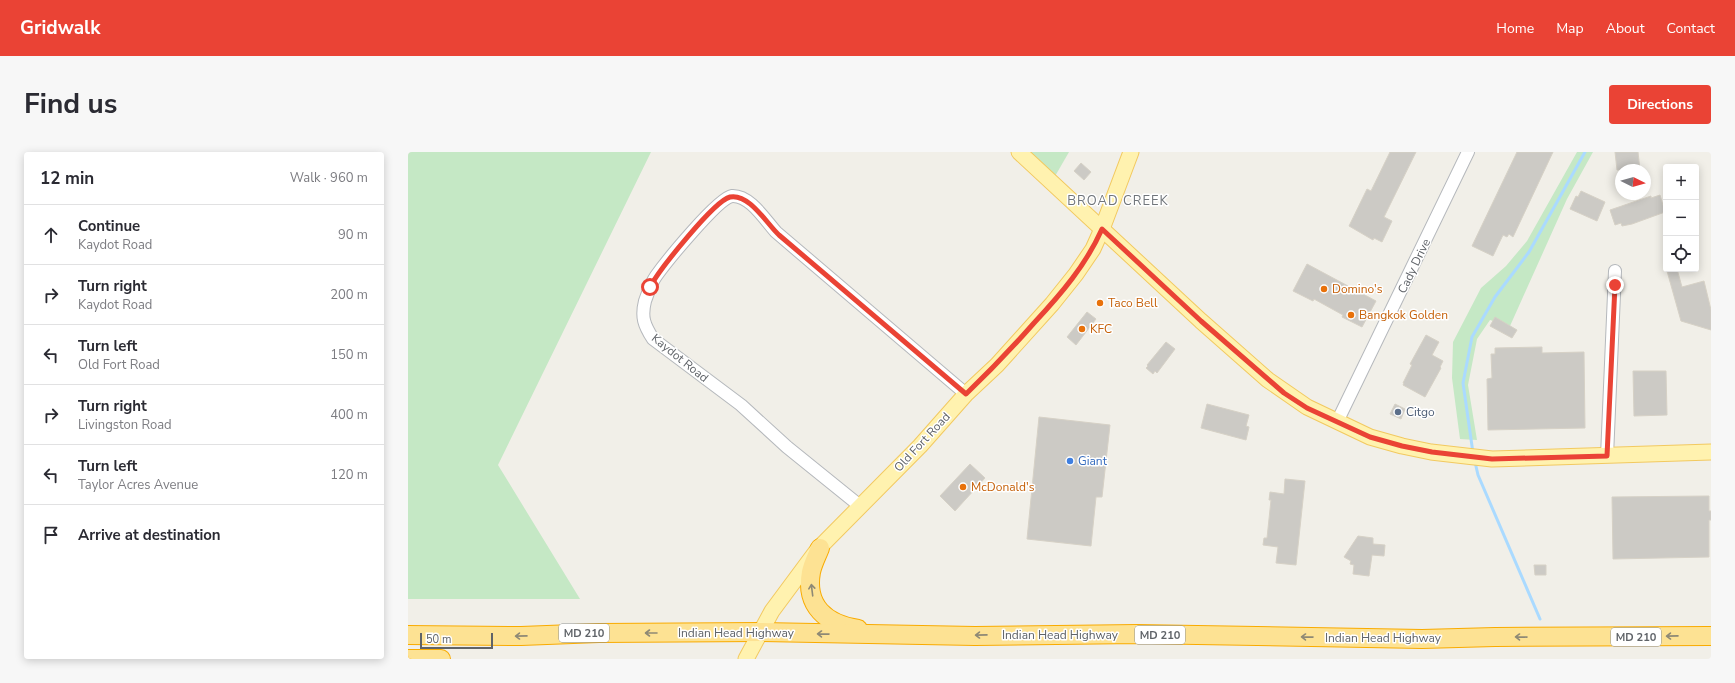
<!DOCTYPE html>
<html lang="en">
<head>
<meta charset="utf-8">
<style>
  :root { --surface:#fff; --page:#f7f7f7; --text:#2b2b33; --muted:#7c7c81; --line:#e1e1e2; --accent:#ea4335 }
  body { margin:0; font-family:"Nunito Sans",sans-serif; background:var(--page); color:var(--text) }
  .controls { position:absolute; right:12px; top:12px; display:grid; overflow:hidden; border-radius:4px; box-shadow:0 2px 10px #0003 }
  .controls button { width:36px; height:36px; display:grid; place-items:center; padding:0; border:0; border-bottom:1px solid var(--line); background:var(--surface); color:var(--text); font:20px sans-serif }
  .compass { position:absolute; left:1207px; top:12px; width:36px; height:36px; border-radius:50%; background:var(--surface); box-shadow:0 2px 10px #0003; rotate:95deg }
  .scale { position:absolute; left:12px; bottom:10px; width:73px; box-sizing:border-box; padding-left:4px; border:2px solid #5f6368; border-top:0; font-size:11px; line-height:14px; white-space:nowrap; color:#5f6368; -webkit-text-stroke:3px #fff; paint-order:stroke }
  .stop { position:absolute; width:12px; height:12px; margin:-9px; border:3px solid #ea4335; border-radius:50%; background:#fff }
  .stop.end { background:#ea4335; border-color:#fff; box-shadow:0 1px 4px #0008 }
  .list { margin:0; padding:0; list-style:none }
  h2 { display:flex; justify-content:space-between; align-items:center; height:52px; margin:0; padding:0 16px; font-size:17px }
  h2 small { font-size:13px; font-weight:400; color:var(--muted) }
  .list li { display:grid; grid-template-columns:26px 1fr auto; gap:12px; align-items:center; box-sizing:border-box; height:60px; padding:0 16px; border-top:1px solid var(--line) }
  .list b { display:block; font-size:15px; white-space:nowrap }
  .list p { margin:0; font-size:13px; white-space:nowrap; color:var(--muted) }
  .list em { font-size:13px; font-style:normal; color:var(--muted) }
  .icon { flex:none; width:22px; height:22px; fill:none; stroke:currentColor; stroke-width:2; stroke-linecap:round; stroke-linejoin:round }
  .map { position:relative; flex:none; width:1303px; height:507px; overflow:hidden; border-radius:4px }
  header { display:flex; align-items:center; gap:24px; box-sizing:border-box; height:56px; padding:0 20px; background:var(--accent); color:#fff }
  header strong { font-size:19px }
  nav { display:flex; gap:22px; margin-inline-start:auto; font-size:14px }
  .intro { display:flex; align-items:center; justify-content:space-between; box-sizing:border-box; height:96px; padding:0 24px }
  h1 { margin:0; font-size:28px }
  .button { padding:10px 18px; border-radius:4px; background:var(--accent); color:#fff; font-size:14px; font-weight:700 }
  main { display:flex; gap:24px; padding:0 24px }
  aside { flex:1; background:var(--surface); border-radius:4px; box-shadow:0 2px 10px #0003 }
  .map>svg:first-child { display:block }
  .green { fill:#c5e8c5 }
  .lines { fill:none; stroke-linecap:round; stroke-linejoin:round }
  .stream { stroke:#aadaff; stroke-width:3 }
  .building { fill:#cccac5; stroke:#d6d1c6 }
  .minor-casing { stroke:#b5b8bc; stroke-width:14 }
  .major-casing { stroke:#f2c960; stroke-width:17 }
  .highway-casing { stroke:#f9ab00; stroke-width:20 }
  .minor { stroke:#fff; stroke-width:12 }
  .major { stroke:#fff2af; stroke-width:15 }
  .highway { stroke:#fde293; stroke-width:18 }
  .oneway { stroke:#8e8975 }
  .route { stroke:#ea4335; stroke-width:5 }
  .food-dot { fill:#e8710a; stroke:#fff; stroke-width:1.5 }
  .service-dot { fill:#5c6f8a; stroke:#fff; stroke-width:1.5 }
  .shop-dot { fill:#3f7fe0; stroke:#fff; stroke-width:1.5 }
  .labels { text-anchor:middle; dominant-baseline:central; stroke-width:3; stroke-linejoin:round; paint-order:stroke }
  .shield { fill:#fff; stroke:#8f9295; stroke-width:1 }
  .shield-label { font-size:11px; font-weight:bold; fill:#5f6368 }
  .street-label { font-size:12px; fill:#5f6368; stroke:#fff }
  .food-label { font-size:12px; fill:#c56008; stroke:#fff; text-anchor:start }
  .service-label { font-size:12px; fill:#4e5e75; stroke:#fff; text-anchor:start }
  .shop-label { font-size:12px; fill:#366cbe; stroke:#fff; text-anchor:start }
  .neighbourhood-label { font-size:13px; letter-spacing:1px; fill:#70757a; stroke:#fff }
</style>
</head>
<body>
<header>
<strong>Gridwalk</strong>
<nav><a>Home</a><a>Map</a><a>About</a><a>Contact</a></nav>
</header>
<div class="intro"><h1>Find us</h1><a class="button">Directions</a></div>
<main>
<aside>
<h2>12 min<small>Walk · 960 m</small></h2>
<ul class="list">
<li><svg class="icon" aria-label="ahead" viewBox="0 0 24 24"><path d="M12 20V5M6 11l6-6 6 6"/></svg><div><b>Continue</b><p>Kaydot Road</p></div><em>90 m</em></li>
<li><svg class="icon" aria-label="right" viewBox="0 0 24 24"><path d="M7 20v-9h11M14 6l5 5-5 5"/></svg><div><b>Turn right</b><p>Kaydot Road</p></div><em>200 m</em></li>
<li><svg class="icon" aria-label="left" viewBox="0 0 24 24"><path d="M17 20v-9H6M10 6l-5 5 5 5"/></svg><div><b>Turn left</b><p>Old Fort Road</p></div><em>150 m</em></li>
<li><svg class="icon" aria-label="right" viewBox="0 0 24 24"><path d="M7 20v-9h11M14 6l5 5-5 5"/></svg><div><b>Turn right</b><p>Livingston Road</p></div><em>400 m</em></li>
<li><svg class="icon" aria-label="left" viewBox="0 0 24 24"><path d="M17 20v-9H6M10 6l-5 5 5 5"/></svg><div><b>Turn left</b><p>Taylor Acres Avenue</p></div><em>120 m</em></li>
<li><svg class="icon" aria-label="arrive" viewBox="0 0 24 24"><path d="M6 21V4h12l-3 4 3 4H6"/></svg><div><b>Arrive at destination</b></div></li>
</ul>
</aside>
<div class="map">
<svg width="1303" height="507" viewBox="0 0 1303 507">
  <rect width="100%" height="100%" fill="#f1efe8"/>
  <!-- green -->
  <g class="green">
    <polygon points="0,0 243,0 90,313 172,447 0,447"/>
    <polygon points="620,0 661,0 646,26"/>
    <polygon points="1169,0 1185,0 1159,47 1102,174 1082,168 1069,187 1060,233 1069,288 1052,287 1044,226 1045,190 1073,136 1098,114 1119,89"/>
  </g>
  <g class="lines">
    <!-- stream -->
    <g class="stream">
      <polyline points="1065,301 1055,231 1064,185 1087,145 1121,100 1177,0"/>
      <polyline points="1067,310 1070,323 1132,467"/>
    </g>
  </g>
  <!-- building -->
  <g class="building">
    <polygon points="982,0 1008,0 976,65 984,69 974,90 966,86 965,88 941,74 959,37 963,39"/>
    <polygon points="1109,0 1145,0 1105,85 1101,82 1099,85 1095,83 1085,104 1064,94"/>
    <polygon points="1207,0 1230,0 1232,18 1209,18"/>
    <polygon points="673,11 683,20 676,28 666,19"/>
    <polygon points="1173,39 1197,50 1189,69 1162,57 1168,44 1170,45"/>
    <polygon points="1252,43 1257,60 1224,72 1214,74 1213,71 1207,73 1202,58 1243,44 1243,46"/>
    <polygon points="899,112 968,149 954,175 934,165 935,163 906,147 905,149 885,139"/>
    <polygon points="1269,117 1274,135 1296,129 1303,158 1303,178 1273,169 1259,119"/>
    <polygon points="679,160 688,167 668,193 659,185"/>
    <polygon points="1087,165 1109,178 1104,186 1082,174"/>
    <polygon points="1018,183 1031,190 1024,203 1035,209 1032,215 1033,216 1017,245 995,233 996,231 995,231 1004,213 1002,212"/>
    <polygon points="758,190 767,197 749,221 747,219 745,222 738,216 740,214 739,213"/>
    <polygon points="1134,195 1134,201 1176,200 1177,276 1080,278 1079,227 1084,226 1083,202 1087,202 1087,196"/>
    <polygon points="1225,219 1258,219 1259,263 1226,264"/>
    <polygon points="799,252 841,263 838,274 841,275 838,288 793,276"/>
    <polygon points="987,252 997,257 993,267 982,262"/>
    <polygon points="631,265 702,273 694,345 688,345 683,394 619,387"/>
    <polygon points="562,312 577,326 547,359 532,344"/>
    <polygon points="877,327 897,329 888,413 868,411 870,395 855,393 856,386 859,386 863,348 861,348 862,340 876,342"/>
    <polygon points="1301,344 1301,359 1303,359 1303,368 1301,368 1301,405 1205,407 1204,345"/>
    <polygon points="950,384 965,386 965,392 977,393 976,404 964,403 961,424 945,422 946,413 942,412 943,409 936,405"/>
    <polygon points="1126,413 1138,413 1138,423 1127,423"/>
  </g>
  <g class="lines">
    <defs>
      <g id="minor">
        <polyline points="929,270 1060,0"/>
        <polyline points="1199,304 1207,119"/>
        <path d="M452 354 379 295 333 253 245 187C236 173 233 165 237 149 240 141 243 131 248 124 258 110 310 46 324 44 342 43 357 68 368 80L558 242"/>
      </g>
      <g id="major">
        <polyline points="611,0 793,169 860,228 899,255 962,285 994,294 1023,300 1084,307 1303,300"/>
        <polyline points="338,507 364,459 410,397 512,294 558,242 589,213 644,152 668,122 685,97 694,77 723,0"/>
      </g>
      <g id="highway">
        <path d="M412 396C409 404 405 411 403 420 397 454 418 472 450 477"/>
        <polyline points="0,483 113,484 191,481 352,480 567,484 729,482 1014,487 1087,485 1303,484"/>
        <polyline points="0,507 33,507"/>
      </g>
    </defs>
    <!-- minor casing -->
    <use href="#minor" class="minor-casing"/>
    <!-- major casing -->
    <use href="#major" class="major-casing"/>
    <!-- highway casing -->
    <use href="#highway" class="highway-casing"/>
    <!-- minor -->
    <use href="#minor" class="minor"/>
    <!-- major -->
    <use href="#major" class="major"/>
    <!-- highway -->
    <use href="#highway" class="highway"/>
  </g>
  <!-- one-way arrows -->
  <defs><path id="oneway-shaft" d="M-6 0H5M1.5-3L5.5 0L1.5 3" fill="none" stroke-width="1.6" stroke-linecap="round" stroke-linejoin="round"/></defs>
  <g class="oneway">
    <use href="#oneway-shaft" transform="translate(404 438) rotate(-97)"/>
    <use href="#oneway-shaft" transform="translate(243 481) rotate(-180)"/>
    <use href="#oneway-shaft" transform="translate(415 482) rotate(-179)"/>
    <use href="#oneway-shaft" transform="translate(573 483) rotate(179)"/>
    <use href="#oneway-shaft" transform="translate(113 484) rotate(179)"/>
    <use href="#oneway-shaft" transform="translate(1264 484) rotate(179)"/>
    <use href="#oneway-shaft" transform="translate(899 485) rotate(-179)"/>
    <use href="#oneway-shaft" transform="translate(1113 485) rotate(-179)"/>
  </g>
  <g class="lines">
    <!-- route -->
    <path class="route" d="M242 135C251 118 306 49 322 45 341 41 359 72 371 83 433 136 495 189 558 242 582 219 604 196 626 171 653 142 678 113 694 77L793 169 876 241 899 256 962 285 994 294 1024 300 1084 307 1199 304 1207 133"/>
  </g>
  <!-- markers -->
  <g class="food-dot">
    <circle cx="916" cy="137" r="4"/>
    <circle cx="692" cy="151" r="4"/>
    <circle cx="943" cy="163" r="4"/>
    <circle cx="674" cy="177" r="4"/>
    <circle cx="555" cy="335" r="4"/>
  </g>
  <circle class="service-dot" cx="990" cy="260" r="4"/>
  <circle class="shop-dot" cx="662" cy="309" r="4"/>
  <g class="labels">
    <!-- shield labels -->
    <g class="shield">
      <rect x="151" y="472" width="50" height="18" rx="3"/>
      <rect x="727" y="474" width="50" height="18" rx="3"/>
      <rect x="1203" y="476" width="50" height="18" rx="3"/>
    </g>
    <g class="shield-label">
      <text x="176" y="481">MD 210</text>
      <text x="752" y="483">MD 210</text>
      <text x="1228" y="485">MD 210</text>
    </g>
    <!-- street labels -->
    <g class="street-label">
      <text transform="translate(1006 114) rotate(-64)">Cady Drive</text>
      <text transform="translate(272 206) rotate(39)">Kaydot Road</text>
      <text transform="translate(514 290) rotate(-47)">Old Fort Road</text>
      <text x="328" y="481">Indian Head Highway</text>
      <text x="652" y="483">Indian Head Highway</text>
      <text x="975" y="486">Indian Head Highway</text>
    </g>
    <!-- food labels -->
    <g class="food-label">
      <text x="924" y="137">Domino's</text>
      <text x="700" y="151">Taco Bell</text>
      <text x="951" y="163">Bangkok Golden</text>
      <text x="682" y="177">KFC</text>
      <text x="563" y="335">McDonald's</text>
    </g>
    <!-- service labels -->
    <g class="service-label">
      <text x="998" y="260">Citgo</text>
    </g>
    <!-- shop labels -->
    <g class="shop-label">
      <text x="670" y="309">Giant</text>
    </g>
    <!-- neighbourhood labels -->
    <g class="neighbourhood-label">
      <text x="710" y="49">BROAD CREEK</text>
    </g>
  </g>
</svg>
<div class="controls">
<button>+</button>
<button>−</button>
<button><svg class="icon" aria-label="locate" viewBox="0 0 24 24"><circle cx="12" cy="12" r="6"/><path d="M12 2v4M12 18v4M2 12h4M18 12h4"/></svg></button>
</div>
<svg class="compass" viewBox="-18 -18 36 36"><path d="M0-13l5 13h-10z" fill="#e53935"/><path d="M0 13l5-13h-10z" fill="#7c7c81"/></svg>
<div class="scale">50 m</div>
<div class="stop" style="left:242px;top:135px"></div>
<div class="stop end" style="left:1207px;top:133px"></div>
</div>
</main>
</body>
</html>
